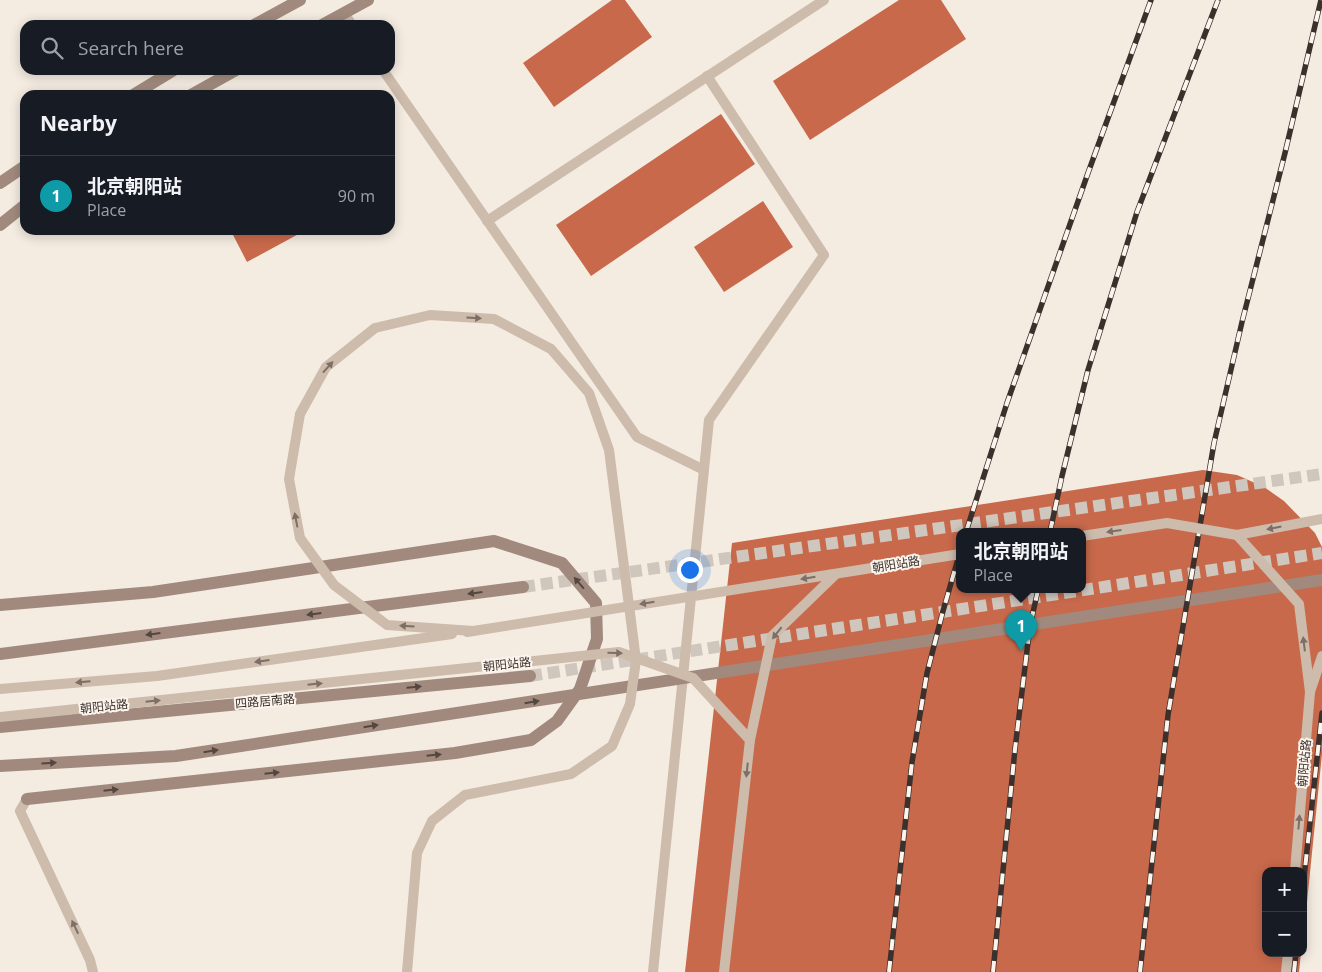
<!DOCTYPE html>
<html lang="en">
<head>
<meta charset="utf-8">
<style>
  :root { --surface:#171b24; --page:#242831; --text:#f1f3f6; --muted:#9ea1a6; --line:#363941; --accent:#b45309 }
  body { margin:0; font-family:"Open Sans","Noto Sans SC",sans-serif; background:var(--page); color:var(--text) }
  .controls { position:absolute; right:15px; bottom:15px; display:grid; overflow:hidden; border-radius:10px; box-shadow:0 2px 12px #0003 }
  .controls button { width:45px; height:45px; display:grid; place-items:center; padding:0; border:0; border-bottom:1px solid var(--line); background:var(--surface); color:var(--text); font:25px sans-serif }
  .you { position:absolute; left:689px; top:569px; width:18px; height:18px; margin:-12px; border:4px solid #fff; border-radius:50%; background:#1a73e8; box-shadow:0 0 0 8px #1a73e833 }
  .badge { display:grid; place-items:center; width:32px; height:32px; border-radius:50%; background:var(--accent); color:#fff; font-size:16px; font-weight:700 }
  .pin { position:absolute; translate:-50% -41px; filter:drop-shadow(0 1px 2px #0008) }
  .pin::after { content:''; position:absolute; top:26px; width:18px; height:15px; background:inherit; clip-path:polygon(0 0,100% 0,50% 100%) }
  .popup { position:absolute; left:956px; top:528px; width:130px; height:65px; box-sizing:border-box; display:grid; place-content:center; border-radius:10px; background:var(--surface); filter:drop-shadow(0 1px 4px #0005); font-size:16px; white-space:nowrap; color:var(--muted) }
  .popup b { font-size:19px; color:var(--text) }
  .popup::after { content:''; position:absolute; left:50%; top:100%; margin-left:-10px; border:10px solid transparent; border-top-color:var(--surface) }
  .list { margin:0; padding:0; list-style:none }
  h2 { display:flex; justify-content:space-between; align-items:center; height:65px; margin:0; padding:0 20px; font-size:21px }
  h2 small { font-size:16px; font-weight:400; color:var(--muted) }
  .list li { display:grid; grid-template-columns:32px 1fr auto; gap:15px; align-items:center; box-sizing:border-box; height:80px; padding:0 20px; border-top:1px solid var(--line) }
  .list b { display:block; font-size:19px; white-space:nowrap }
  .list p { margin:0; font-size:16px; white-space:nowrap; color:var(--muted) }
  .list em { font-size:16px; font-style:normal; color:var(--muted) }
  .icon { flex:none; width:28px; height:28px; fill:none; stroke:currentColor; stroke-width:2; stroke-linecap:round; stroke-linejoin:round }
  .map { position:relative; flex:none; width:1322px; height:972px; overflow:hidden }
  .search { position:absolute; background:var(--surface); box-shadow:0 2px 12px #0003; left:20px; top:20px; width:375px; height:55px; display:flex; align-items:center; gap:12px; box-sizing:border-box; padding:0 18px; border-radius:15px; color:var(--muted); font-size:19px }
  .panel { position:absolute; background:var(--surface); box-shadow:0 2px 12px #0003; left:20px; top:90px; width:375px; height:145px; border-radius:15px }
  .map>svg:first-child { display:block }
  .building { fill:#c8694b; fill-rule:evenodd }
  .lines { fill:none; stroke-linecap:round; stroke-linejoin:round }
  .secondary-tunnel { stroke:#cfc6bd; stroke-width:12; stroke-dasharray:12 6; stroke-linecap:butt }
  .lane { stroke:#cdbbac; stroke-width:10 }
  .secondary { stroke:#a18a7d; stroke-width:12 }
  .rail-casing { stroke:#3b302b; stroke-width:5.5 }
  .rail { stroke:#fbf5ee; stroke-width:4; stroke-dasharray:11; stroke-linecap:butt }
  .lane-bridge { stroke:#cdbbac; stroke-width:10 }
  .oneway { fill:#7d6f65 }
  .oneway2 { fill:#544640 }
  .labels { text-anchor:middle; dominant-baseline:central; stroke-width:4; stroke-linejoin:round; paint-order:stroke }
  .street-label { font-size:12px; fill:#3b302b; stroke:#fbf5ee }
</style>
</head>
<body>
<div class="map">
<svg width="1322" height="972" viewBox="0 0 1322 972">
  <rect width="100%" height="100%" fill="#f4ebe1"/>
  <!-- building -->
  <g class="building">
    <polygon points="612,0 625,0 652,37 554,107 523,63"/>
    <polygon points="899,0 941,0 966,39 810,140 773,81"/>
    <polygon points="721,114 755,164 591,276 556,225"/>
    <polygon points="763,201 793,247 724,292 694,247"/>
    <polygon points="232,230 306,230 247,262 231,231"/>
    <path d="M1203 470 1237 475 1264 487 1284 501 1315 533 1322 547V754L1305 922 1303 921V871H1266V953H1301L1299 972H685L732 543ZM960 532H1082V590H960Z"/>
  </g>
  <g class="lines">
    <!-- secondary-tunnel -->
    <g class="secondary-tunnel">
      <polyline points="523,587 1322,474"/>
      <polyline points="530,676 1322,553"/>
    </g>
    <!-- lane -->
    <g class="lane">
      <polyline points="344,13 352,25"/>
      <polyline points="383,70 637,437 704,470"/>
      <polyline points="487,221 824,0"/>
      <polyline points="27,799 20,811 90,960 93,972"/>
      <polyline points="1295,871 1310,692 1322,656"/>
      <polyline points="653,972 709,420 824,255 707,76"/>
      <polyline points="1286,972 1288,953"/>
    </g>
    <!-- secondary -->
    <g class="secondary">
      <polyline points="254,25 300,0"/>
      <polyline points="322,25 368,0"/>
      <polyline points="133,95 174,70"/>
      <polyline points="191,95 236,70"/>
      <polyline points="0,183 25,166"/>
      <polyline points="0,225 25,205"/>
      <polyline points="0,605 153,592 494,541 562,563 596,603 597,639 580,689 557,721 531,740 455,753 27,799"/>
      <polyline points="0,654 523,587"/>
      <polyline points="0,727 530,676"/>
      <polyline points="0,766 176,756 1322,580"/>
    </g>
    <defs>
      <g id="rail">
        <polyline points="966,532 1007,403 1088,173 1151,0"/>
        <polyline points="1050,532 1062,476 1088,370 1137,212 1218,0"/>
        <polyline points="1303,887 1322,713"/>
        <polyline points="889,972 912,762 927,673 943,611 960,552"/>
        <polyline points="993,972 1015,749 1030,626 1038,590"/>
        <polyline points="1140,972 1168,715 1214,443 1242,322 1285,153 1321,0"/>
        <polyline points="1294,972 1296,953"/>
      </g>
    </defs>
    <!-- rail casing -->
    <use href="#rail" class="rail-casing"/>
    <!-- rail -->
    <use href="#rail" class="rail"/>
    <!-- lane-bridge -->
    <g class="lane-bridge">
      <polyline points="1237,535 1299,604 1310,692"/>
      <polyline points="1082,536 1167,523 1237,535 1322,519"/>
      <polyline points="467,632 960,554"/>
      <polyline points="0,689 157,676 452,634"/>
      <polyline points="0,717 619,652 693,678 750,740 724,972"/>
      <polyline points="750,740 772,636 836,574"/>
      <polyline points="407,972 417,853 432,821 465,795 571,774 612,746 630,704 636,660 609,450 589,393 551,349 494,319 430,315 375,328 326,367 300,414 289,479 300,538 334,585 387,625 473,631"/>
    </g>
  </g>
  <!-- one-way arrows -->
  <defs><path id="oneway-solid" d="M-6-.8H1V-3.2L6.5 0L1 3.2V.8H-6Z" transform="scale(1.25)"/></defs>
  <g class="oneway">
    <use href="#oneway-solid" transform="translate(474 318) rotate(3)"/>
    <use href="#oneway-solid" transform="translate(328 367) rotate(-48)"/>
    <use href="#oneway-solid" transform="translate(296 520) rotate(-101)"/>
    <use href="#oneway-solid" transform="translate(1274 528) rotate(169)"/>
    <use href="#oneway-solid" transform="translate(1114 531) rotate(172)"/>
    <use href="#oneway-solid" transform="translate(808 578) rotate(171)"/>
    <use href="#oneway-solid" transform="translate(647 603) rotate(171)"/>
    <use href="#oneway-solid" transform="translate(407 626) rotate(-176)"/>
    <use href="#oneway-solid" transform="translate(777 633) rotate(128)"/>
    <use href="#oneway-solid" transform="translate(1304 644) rotate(-97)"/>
    <use href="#oneway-solid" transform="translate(615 653) rotate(1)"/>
    <use href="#oneway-solid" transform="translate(262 661) rotate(172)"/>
    <use href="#oneway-solid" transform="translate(83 682) rotate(175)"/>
    <use href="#oneway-solid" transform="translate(315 684) rotate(-6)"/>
    <use href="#oneway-solid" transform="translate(153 701) rotate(-6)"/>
    <use href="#oneway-solid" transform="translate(747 770) rotate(96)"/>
    <use href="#oneway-solid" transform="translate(1299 822) rotate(-85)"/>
    <use href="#oneway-solid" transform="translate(75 927) rotate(-115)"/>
  </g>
  <g class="oneway2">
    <use href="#oneway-solid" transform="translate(579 583) rotate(-131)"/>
    <use href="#oneway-solid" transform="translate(475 593) rotate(173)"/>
    <use href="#oneway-solid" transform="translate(314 614) rotate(173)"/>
    <use href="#oneway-solid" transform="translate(153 634) rotate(173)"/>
    <use href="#oneway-solid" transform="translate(414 687) rotate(-5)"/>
    <use href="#oneway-solid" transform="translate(532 702) rotate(-9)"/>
    <use href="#oneway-solid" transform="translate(371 726) rotate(-9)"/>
    <use href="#oneway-solid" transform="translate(211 751) rotate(-9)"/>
    <use href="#oneway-solid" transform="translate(434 755) rotate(-6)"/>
    <use href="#oneway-solid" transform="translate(49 763) rotate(-3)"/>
    <use href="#oneway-solid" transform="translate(272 773) rotate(-6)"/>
    <use href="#oneway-solid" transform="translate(111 790) rotate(-6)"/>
  </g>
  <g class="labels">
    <!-- street labels -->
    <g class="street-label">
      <text transform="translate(896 564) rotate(-9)">朝阳站路</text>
      <text transform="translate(507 664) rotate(-6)">朝阳站路</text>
      <text transform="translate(265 701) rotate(-5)">四路居南路</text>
      <text transform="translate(104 706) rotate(-6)">朝阳站路</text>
      <text transform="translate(1304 763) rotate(-85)">朝阳站路</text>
    </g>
  </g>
</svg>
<div class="controls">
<button>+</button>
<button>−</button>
</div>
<div class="you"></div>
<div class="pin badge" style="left:1021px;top:651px;background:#0f9aa8">1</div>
<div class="popup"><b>北京朝阳站</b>Place</div>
<div class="search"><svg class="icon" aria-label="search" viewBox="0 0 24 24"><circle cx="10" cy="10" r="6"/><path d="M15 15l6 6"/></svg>Search here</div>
<section class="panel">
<h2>Nearby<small></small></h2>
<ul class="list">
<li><span class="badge" style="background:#0f9aa8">1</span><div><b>北京朝阳站</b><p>Place</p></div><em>90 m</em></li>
</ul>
</section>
</div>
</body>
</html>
